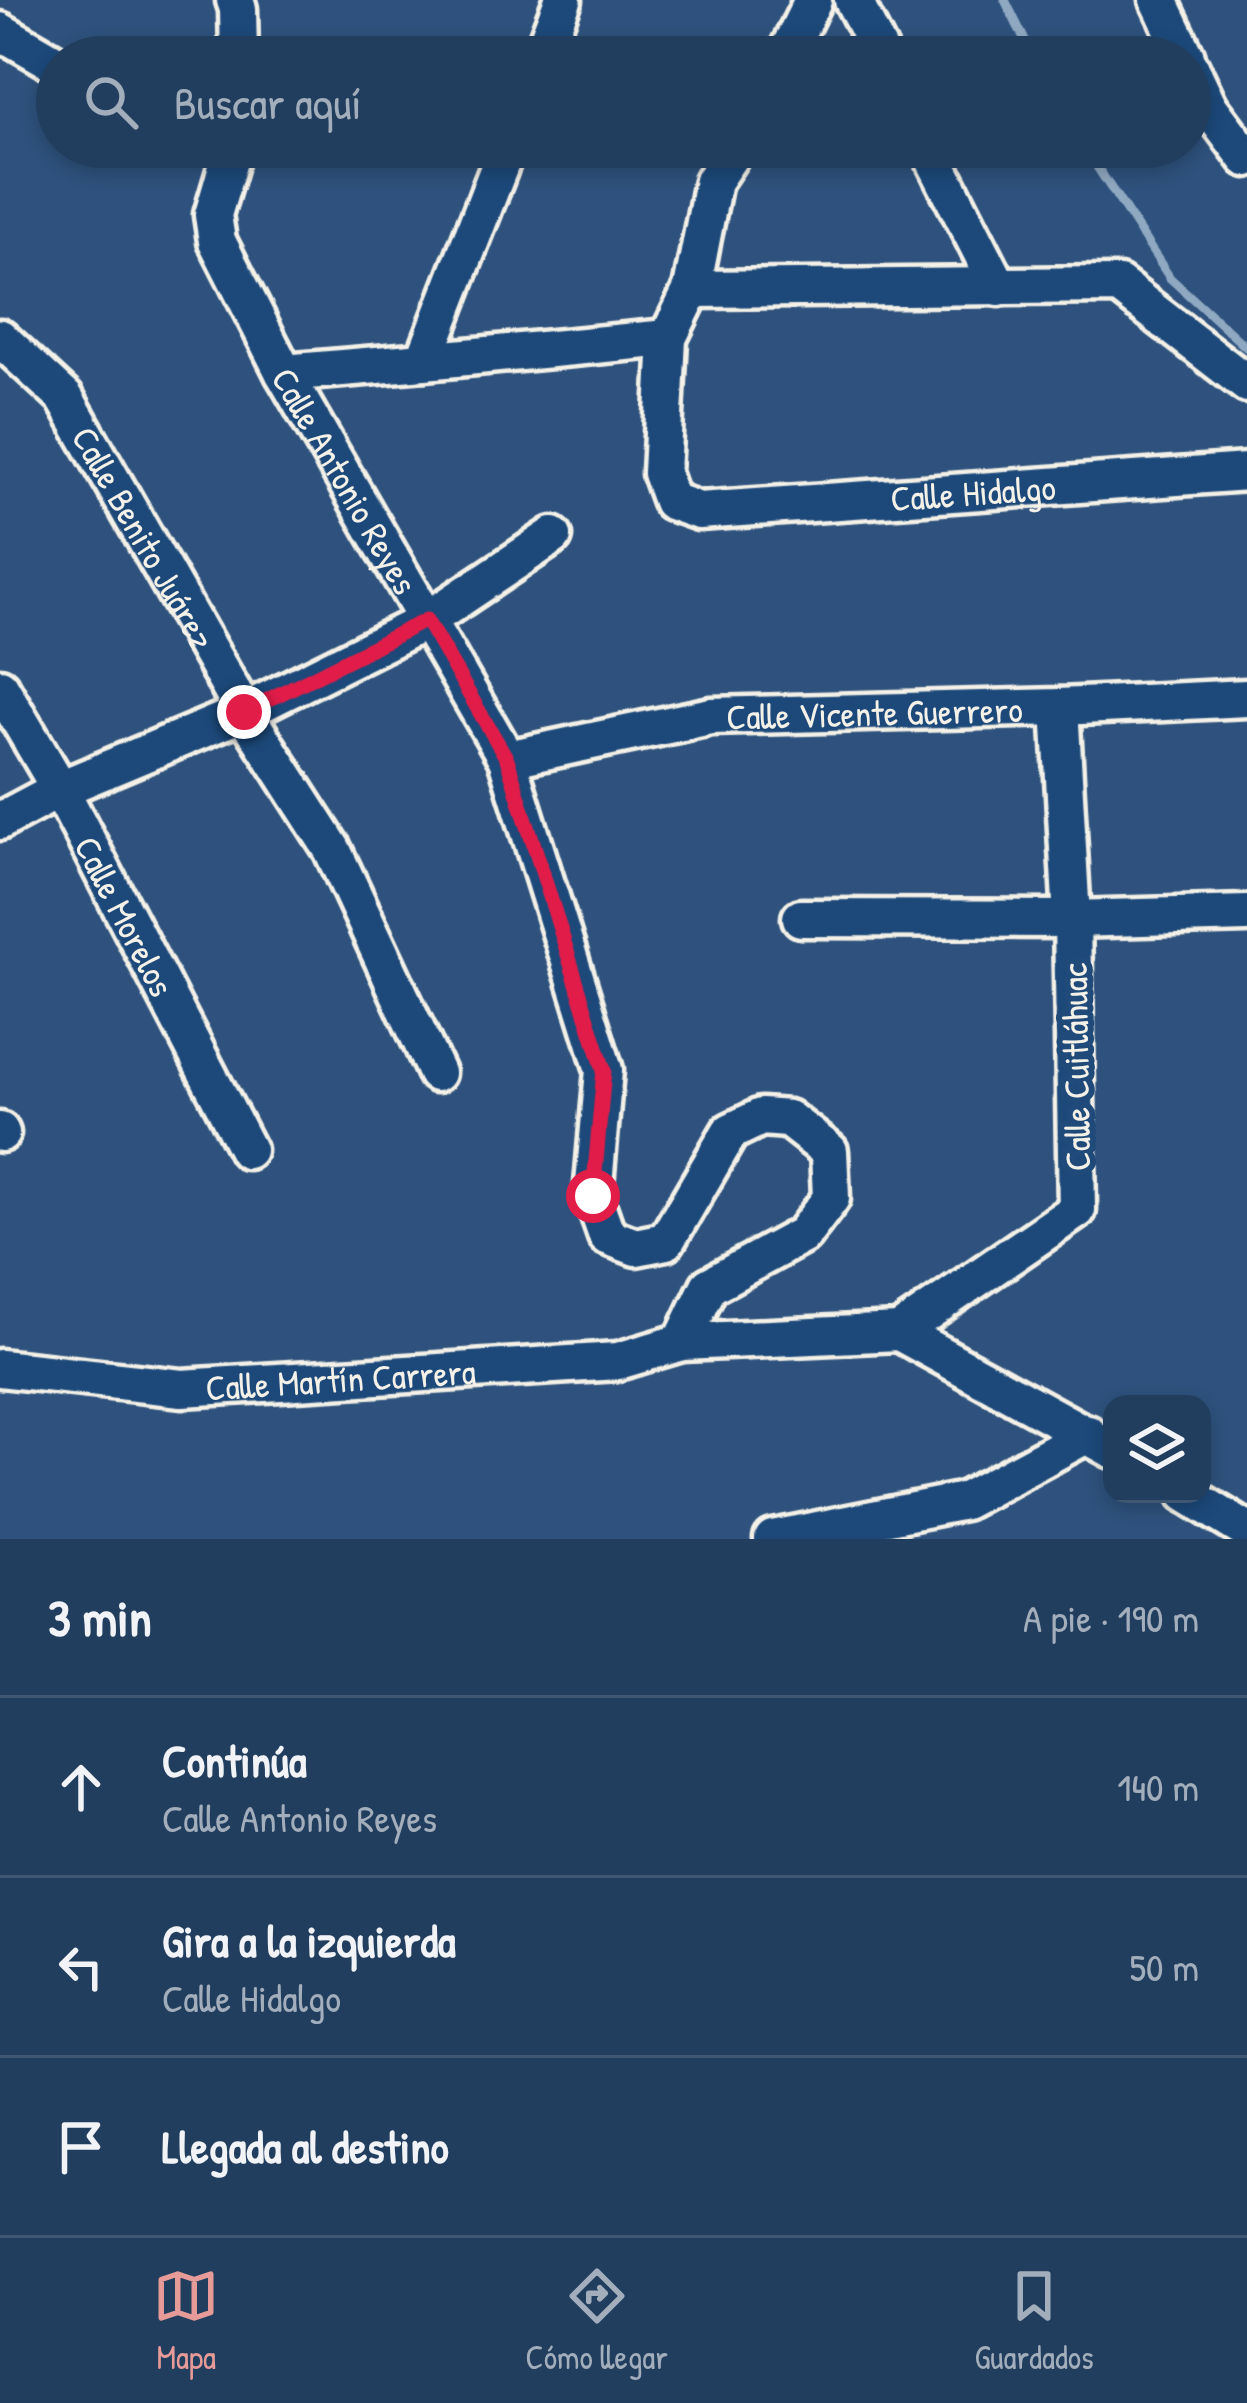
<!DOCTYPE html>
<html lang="es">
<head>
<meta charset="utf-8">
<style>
  :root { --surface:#223e5e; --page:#2a4564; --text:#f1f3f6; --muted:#a2aebc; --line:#3f5773; --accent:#e69b98 }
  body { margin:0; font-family:"Patrick Hand",sans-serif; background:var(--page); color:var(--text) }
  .controls { position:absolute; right:36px; bottom:36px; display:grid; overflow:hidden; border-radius:24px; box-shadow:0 6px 18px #0003 }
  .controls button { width:108px; height:108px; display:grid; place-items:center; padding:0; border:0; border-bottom:3px solid var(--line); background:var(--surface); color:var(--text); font:60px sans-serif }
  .stop { position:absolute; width:36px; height:36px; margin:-27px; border:9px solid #e11d48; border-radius:50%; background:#fff }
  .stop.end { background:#e11d48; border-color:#fff; box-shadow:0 3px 12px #0008 }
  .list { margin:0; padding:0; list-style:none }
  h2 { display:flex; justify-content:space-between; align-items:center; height:156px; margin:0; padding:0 48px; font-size:51px }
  h2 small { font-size:39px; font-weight:400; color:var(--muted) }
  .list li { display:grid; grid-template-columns:78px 1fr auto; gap:36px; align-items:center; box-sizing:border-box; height:180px; padding:0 48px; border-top:3px solid var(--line) }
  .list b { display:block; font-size:45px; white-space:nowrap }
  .list p { margin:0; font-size:39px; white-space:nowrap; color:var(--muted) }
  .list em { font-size:39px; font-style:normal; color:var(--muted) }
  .icon { flex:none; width:66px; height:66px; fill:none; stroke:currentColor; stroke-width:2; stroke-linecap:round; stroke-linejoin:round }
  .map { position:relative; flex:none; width:1247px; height:1539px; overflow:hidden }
  .search { position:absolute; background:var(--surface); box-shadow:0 6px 18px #0003; left:36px; right:36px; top:36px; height:132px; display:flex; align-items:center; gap:30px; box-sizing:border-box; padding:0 42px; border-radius:66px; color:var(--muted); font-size:45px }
  .sheet { height:696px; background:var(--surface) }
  nav { display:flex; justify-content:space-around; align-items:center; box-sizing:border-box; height:168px; border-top:3px solid var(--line); background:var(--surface); font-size:33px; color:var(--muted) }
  nav a { display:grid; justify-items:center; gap:6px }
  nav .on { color:var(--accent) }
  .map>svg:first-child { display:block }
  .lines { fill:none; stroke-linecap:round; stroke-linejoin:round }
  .stream { stroke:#90a9c2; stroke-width:9 }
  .minor-casing { stroke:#f4f1e8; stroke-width:45 }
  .minor { stroke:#1f4a7a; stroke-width:36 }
  .route { stroke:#e11d48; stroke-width:15 }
  .labels { text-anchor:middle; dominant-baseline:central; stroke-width:12; stroke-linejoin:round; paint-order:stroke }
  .street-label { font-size:36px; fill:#f4f1e8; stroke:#1f4a7a }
</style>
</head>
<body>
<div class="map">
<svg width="1247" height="1539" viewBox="0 0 1247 1539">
  <rect width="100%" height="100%" fill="#2e527d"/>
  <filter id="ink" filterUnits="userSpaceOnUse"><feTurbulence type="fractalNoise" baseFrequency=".00833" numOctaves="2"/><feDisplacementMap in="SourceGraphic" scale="24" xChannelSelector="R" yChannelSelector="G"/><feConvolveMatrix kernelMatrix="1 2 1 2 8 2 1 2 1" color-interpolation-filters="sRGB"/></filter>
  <g filter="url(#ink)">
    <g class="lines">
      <!-- stream -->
      <g class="stream">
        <polyline points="1005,0 1033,57"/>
        <polyline points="1084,147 1170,278 1247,348"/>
      </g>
      <defs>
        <g id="minor">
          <polyline points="235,0 238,9 239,57"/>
          <polyline points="853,0 882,57"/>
          <polyline points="1159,0 1186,57"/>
          <polyline points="0,31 57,64"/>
          <polyline points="541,57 563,0"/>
          <polyline points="785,57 813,0"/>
          <polyline points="1190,67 1209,107 1247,158"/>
          <path id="s1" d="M233 147 213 215 217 241 284 373 507 759 604 1070 593 1196 607 1236 636 1247 666 1241 730 1132 761 1117 788 1119 829 1151 831 1198 803 1235 709 1286 682 1342"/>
          <path id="s2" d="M736 147 713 181 692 289 668 338 661 473 671 501 699 511 1247 472"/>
          <polyline points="928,147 999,287"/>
          <polyline points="692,289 1119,285 1247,384"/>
          <path id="s3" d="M0 338 65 398 244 712 332 849 436 1073"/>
          <polyline points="424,361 668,338"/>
          <polyline points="284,373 424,361 507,147"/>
          <path id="s4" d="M0 687 60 789 247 1150"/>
          <path id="s5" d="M507 759 711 716 1060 707 1247 698"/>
          <polyline points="0,821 60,789 244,712 426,621 553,536"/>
          <polyline points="801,918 1072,919 1247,914"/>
          <polyline points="0,1131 1,1133"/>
          <polyline points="899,1332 1112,1449"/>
          <path id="s6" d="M0 1368 182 1388 618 1361 682 1342 899 1332 1077 1210 1072 919 1060 707"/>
          <polyline points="1187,1494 1247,1531"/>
          <polyline points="773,1539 964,1501 1088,1434"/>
        </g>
      </defs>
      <!-- minor casing -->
      <use href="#minor" class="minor-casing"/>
      <!-- minor -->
      <use href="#minor" class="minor"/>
    </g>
  </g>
  <g class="lines" filter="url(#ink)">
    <!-- route -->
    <polyline class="route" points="244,712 426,620 507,759 604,1070 593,1196"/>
  </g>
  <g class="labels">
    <!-- street labels -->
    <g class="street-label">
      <text stroke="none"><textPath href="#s1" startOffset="369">Calle Antonio Reyes</textPath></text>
      <text stroke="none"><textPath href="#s2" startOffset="675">Calle Hidalgo</textPath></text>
      <text stroke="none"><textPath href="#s3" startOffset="249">Calle Benito Juárez</textPath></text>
      <text stroke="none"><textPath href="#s5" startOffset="372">Calle Vicente Guerrero</textPath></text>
      <text stroke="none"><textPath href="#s4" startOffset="261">Calle Morelos</textPath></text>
      <text transform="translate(1075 1067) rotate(-91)">Calle Cuitláhuac</text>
      <text stroke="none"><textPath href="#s6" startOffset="342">Calle Martín Carrera</textPath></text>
    </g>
  </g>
</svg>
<div class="controls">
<button><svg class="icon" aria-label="layers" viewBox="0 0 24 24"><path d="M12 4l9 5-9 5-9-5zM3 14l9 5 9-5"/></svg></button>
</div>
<div class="stop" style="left:593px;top:1196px"></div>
<div class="stop end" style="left:244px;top:712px"></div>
<div class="search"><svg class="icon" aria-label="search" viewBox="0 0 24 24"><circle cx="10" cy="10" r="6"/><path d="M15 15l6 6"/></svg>Buscar aquí</div>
</div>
<section class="sheet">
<h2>3 min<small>A pie · 190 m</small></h2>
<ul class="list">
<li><svg class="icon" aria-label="ahead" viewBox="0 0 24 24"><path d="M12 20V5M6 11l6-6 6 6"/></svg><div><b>Continúa</b><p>Calle Antonio Reyes</p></div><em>140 m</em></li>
<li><svg class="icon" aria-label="left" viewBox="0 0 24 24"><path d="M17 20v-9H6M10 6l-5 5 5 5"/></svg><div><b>Gira a la izquierda</b><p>Calle Hidalgo</p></div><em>50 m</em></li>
<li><svg class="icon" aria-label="arrive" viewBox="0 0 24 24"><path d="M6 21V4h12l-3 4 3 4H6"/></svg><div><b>Llegada al destino</b></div></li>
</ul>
</section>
<nav>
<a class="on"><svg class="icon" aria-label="map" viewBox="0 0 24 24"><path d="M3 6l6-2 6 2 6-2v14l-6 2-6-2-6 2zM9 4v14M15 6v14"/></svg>Mapa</a>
<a><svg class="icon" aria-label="directions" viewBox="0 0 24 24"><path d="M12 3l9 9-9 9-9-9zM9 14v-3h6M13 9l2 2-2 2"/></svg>Cómo llegar</a>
<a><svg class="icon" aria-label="saved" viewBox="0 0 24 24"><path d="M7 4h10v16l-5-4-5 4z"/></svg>Guardados</a>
</nav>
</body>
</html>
